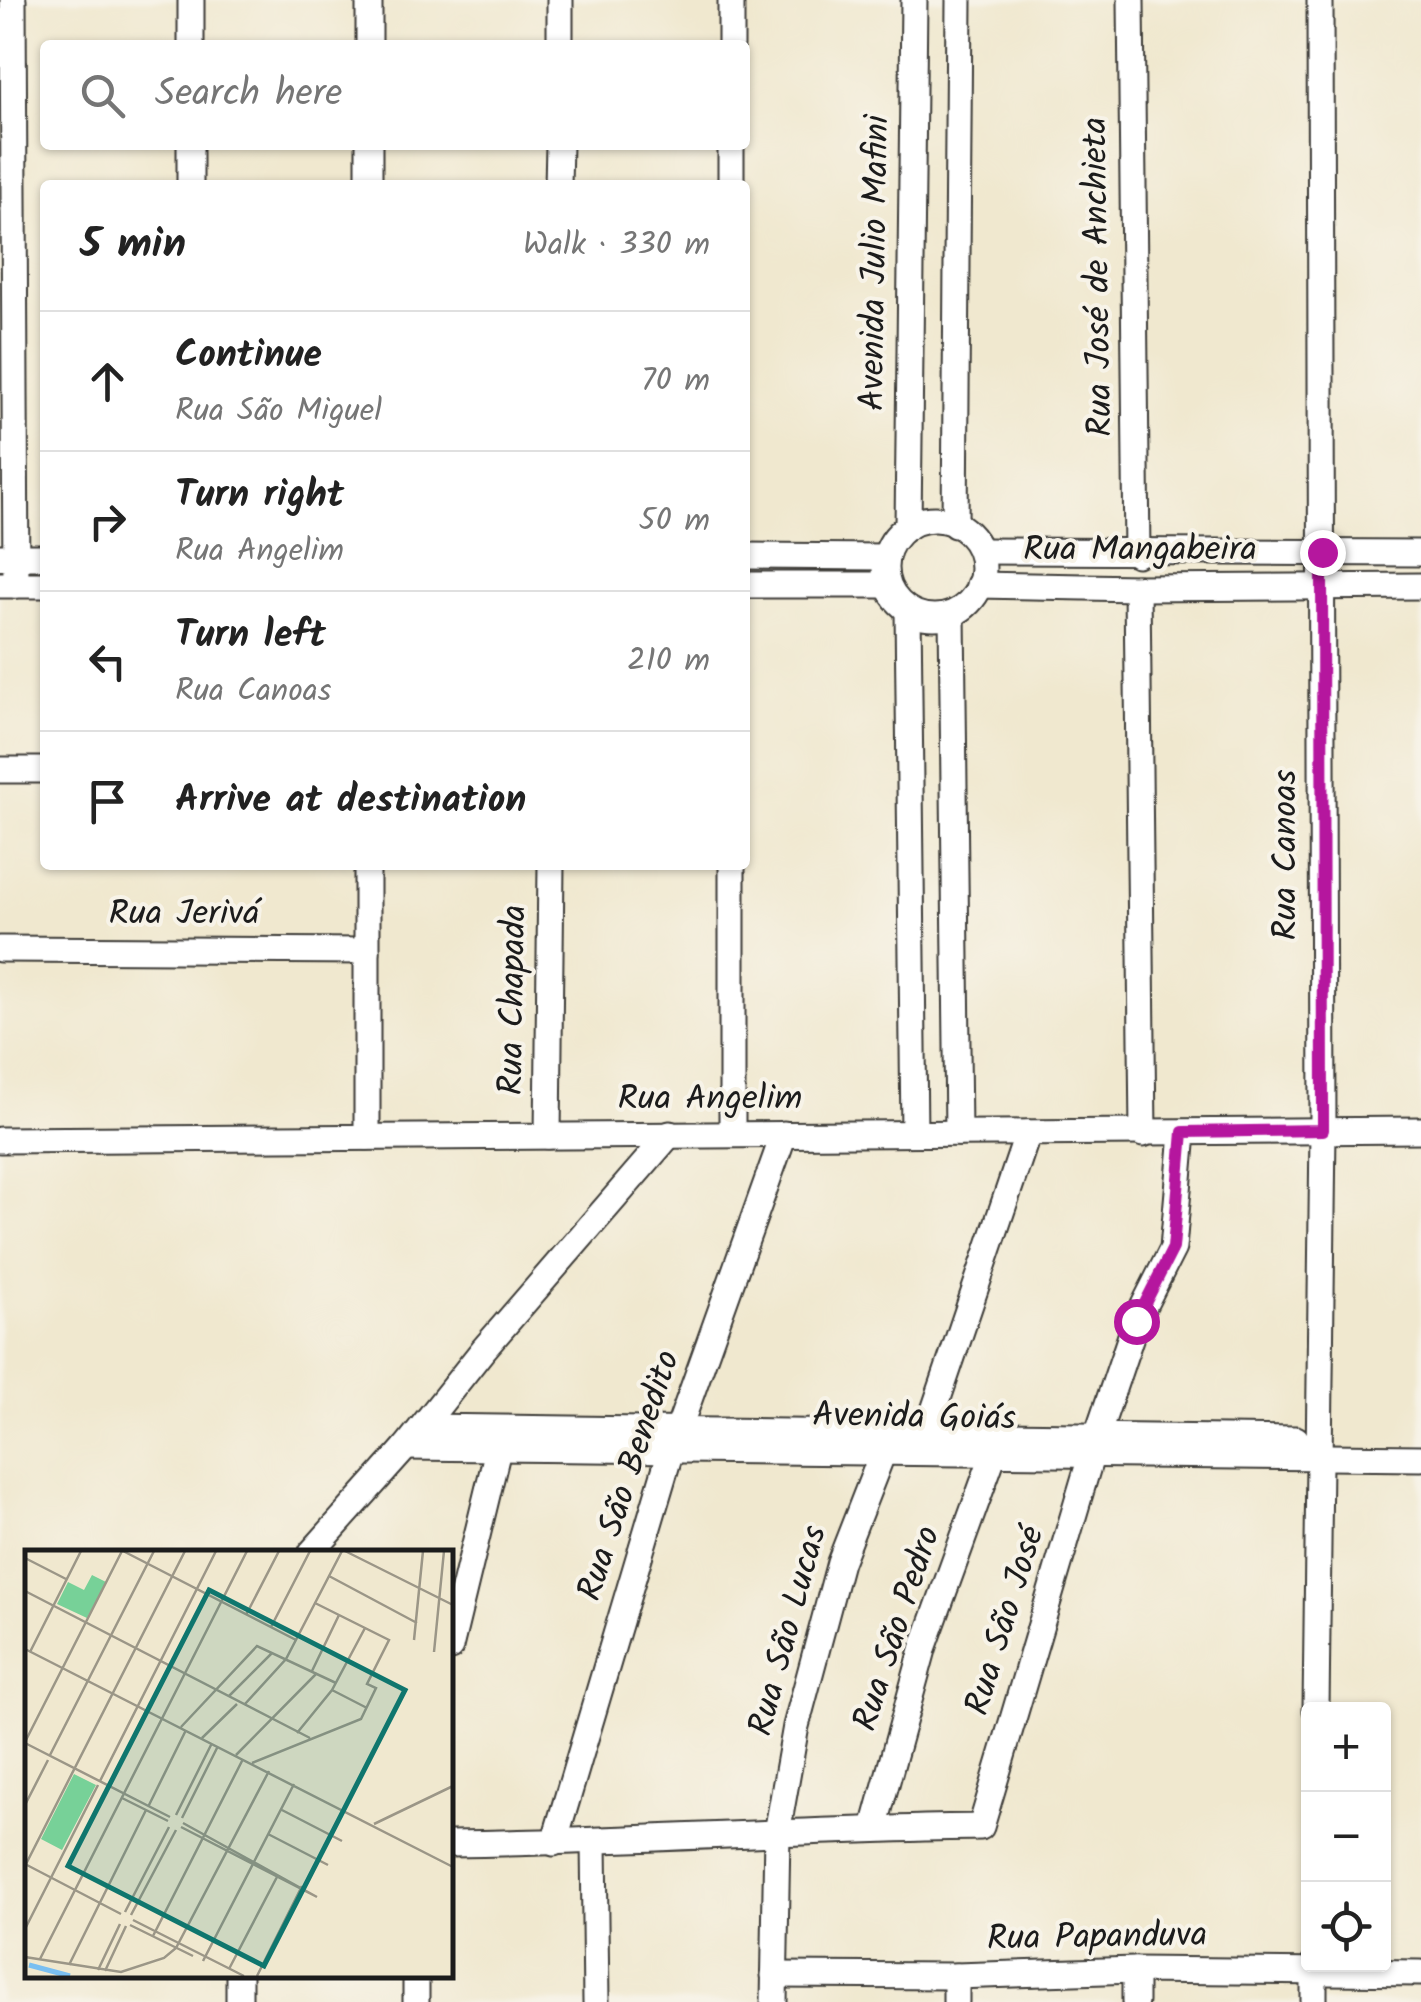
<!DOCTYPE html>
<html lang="en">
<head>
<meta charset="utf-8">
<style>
  :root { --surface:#fff; --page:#f6f6f6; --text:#222; --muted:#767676; --line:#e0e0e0 }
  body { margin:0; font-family:Kalam,sans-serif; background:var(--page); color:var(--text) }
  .controls { position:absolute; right:30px; bottom:30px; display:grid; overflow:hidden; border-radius:10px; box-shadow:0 2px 8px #0004 }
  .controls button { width:90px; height:90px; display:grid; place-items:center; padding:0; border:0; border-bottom:2px solid var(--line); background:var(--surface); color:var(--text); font:50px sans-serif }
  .stop { position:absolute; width:30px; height:30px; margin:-22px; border:8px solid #b5179e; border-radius:50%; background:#fff }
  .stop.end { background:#b5179e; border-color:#fff; box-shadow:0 2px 10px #0008 }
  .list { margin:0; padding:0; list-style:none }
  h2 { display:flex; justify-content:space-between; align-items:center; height:130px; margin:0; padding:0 40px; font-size:42px }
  h2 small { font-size:32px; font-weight:400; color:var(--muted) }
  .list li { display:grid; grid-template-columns:65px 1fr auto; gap:30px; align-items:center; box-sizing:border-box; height:140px; padding:0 40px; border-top:2px solid var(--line) }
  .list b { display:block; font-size:38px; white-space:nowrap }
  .list p { margin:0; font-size:32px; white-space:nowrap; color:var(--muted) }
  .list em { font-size:32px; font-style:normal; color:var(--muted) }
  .icon { flex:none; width:55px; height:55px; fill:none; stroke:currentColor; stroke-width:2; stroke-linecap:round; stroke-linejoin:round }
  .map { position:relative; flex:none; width:1421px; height:2002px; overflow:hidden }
  .search { position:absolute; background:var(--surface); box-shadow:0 2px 8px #0004; left:40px; top:40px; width:710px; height:110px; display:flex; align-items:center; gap:25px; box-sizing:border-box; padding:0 35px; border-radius:10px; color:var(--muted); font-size:38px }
  .panel { position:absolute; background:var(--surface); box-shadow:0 2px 8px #0004; left:40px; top:180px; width:710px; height:690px; border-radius:10px }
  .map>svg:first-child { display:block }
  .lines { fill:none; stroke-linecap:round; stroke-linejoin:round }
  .minor-casing { stroke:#3c3b37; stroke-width:29 }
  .minor { stroke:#fff; stroke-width:25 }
  .route { stroke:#b5179e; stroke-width:12 }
  .labels { text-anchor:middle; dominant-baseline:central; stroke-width:8; stroke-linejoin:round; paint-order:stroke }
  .street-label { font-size:35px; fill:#1c1c1c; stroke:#f7f3e8 }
  .inset-river { fill:none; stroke:#7abff1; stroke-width:5 }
  .inset-road { fill:none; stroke:#9b9687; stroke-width:2.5 }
  .view { fill:#0f766e; fill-opacity:0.15; stroke:#0f766e; stroke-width:5 }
  .inset-edge { fill:none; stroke:#1c1c1c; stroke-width:5 }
</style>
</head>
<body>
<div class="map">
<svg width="1421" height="2002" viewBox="0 0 1421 2002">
  <rect width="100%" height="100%" fill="#f7f3e8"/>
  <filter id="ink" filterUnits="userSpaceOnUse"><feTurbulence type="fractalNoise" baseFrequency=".01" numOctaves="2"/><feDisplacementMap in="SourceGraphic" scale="20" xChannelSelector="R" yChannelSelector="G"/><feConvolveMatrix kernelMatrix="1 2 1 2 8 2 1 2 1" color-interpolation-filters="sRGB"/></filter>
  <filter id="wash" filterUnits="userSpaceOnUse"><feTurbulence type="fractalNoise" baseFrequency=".0048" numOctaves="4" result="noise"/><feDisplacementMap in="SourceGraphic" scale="40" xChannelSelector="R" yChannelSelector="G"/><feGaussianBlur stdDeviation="2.25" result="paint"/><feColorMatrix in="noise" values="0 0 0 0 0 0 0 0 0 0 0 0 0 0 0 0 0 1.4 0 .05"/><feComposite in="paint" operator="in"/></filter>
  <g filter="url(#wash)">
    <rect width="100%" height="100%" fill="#f0e8cf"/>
  </g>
  <g filter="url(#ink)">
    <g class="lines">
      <defs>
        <g id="minor">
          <polyline points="13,0 16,585"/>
          <polyline points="731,0 731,45"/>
          <polyline points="1131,0 1137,554"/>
          <polyline points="191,45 191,0"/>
          <polyline points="369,45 369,0"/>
          <polyline points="560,45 560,0"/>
          <polyline points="731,145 731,185"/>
          <polyline points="190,185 190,145"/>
          <polyline points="369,185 369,145"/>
          <polyline points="558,185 559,145"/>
          <circle cx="934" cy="568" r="49"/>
          <polyline points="955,525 959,0"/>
          <polyline points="908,527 914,0"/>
          <polyline points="981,551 1421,553"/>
          <polyline points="745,556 886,557"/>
          <polyline points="0,557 45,557"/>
          <polyline points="0,585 45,585"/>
          <polyline points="745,585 887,585"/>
          <polyline points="979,585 1137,588 1421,586"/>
          <polyline points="1137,588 1143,1134"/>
          <polyline points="908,610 914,1133"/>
          <polyline points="952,614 958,1133"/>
          <polyline points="0,770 45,770"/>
          <polyline points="0,949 367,951"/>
          <polyline points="732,1133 732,865"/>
          <polyline points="548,1136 551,865"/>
          <polyline points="367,1137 367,865"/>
          <polyline points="0,1140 1421,1130"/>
          <polyline points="423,1427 1296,1439"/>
          <polyline points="926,1434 1028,1133"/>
          <polyline points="406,1447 1421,1458"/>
          <polyline points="312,1552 406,1447 483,1350 670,1134"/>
          <polyline points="450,1647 502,1433"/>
          <polyline points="1316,1710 1323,1130 1320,0"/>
          <polyline points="874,1828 924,1646 994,1453"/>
          <polyline points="594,1842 596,2002"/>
          <polyline points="554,1843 671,1450 784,1134"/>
          <path d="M450 1844C627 1842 804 1829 981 1827L1097 1436 1136 1321 1173 1248 1183 1133"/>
          <polyline points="1314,1964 1314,2002"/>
          <polyline points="774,1975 956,1976 1135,1970 1421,1973"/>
          <polyline points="239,2002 239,1974"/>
          <polyline points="416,2002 416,1974"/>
          <polyline points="774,2002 777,1833 796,1726 840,1562 883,1452"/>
          <polyline points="956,2002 956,1976"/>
          <polyline points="1135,2002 1135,1970"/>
        </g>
      </defs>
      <!-- minor casing -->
      <use href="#minor" class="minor-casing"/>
      <!-- minor -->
      <use href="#minor" class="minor"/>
    </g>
  </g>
  <g class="lines" filter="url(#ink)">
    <!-- route -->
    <polyline class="route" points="1136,1321 1173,1248 1183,1132 1323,1130 1322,552"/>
  </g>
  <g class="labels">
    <!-- street labels -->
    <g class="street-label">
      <text transform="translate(876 263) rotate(-89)">Avenida Julio Mafini</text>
      <text transform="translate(1099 277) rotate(-91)">Rua José de Anchieta</text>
      <text x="1140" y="551">Rua Mangabeira</text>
      <text transform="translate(1287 855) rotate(-90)">Rua Canoas</text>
      <text x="184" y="915">Rua Jerivá</text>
      <text transform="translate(514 1000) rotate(-89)">Rua Chapada</text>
      <text x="710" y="1100">Rua Angelim</text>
      <text transform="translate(914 1418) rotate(1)">Avenida Goiás</text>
      <text transform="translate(630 1476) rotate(-72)">Rua São Benedito</text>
      <text transform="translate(1006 1621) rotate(-73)">Rua São José</text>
      <text transform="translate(898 1629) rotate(-72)">Rua São Pedro</text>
      <text transform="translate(789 1631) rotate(-75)">Rua São Lucas</text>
      <text transform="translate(1097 1938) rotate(-1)">Rua Papanduva</text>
    </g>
  </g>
  <!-- overview -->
  <g transform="translate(25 1550)">
    <rect width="428" height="428" fill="#f0e8cf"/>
    <path d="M67 25 81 32 62 68 32 54 43 32 59 40ZM49 224 71 235 37 300 16 289Z" fill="#77d198"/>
    <path class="inset-river" d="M4 415 45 426"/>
    <path class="inset-road" d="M98 1 271 90M320 1 428 55M0 8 41 29M304 26 392 73M0 41 285 188M221 65 254 1M246 77 285 1M389 90 398 1M0 99 428 317M5 102 56 1M409 102 419 1M287 121 314 65M307 140 342 158M204 146 247 103M220 154 261 109 317 1M156 177 232 96 311 133M272 183 307 140 340 78M177 188 212 154M0 192 97 1M0 193 145 267M25 205 129 1M211 205 292 123M227 213 336 169 351 138 342 134 364 90 290 53M75 231 191 1M97 248 143 271M0 255 23 210M124 255 161 180M255 259 317 291M151 265 187 193M157 268 193 196M349 274 428 236M156 277 292 347 158 273M243 284 303 315M0 314 96 364M0 316 160 1M100 362 144 277M106 365 151 280M108 370 219 426M105 375 168 406M0 379 73 235M128 386 218 209M0 407 96 422 139 408 151 398 244 221M15 409 222 1M178 411 269 234M44 415 121 260M204 419 253 325M73 420 95 374M80 421 101 376M232 426 277 336"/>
    <path class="view" d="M184 40 380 140 239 416 43 316Z"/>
    <rect width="428" height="428" class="inset-edge"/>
  </g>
</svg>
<div class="controls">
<button>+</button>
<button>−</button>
<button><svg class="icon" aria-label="locate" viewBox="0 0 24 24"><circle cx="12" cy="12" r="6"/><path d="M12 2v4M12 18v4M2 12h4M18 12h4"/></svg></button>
</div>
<div class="stop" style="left:1136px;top:1321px"></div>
<div class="stop end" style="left:1322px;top:552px"></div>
<div class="search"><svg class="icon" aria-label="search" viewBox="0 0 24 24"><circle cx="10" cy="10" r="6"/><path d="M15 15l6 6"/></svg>Search here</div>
<section class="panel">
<h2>5 min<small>Walk · 330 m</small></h2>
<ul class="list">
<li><svg class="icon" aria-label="ahead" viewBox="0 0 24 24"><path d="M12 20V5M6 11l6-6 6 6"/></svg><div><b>Continue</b><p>Rua São Miguel</p></div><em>70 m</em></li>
<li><svg class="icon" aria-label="right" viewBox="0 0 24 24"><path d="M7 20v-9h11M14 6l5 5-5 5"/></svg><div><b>Turn right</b><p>Rua Angelim</p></div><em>50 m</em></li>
<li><svg class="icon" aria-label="left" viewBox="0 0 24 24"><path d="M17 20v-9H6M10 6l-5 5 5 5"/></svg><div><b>Turn left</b><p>Rua Canoas</p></div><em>210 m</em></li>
<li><svg class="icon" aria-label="arrive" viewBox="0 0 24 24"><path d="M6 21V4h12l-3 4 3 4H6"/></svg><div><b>Arrive at destination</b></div></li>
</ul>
</section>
</div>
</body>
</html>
